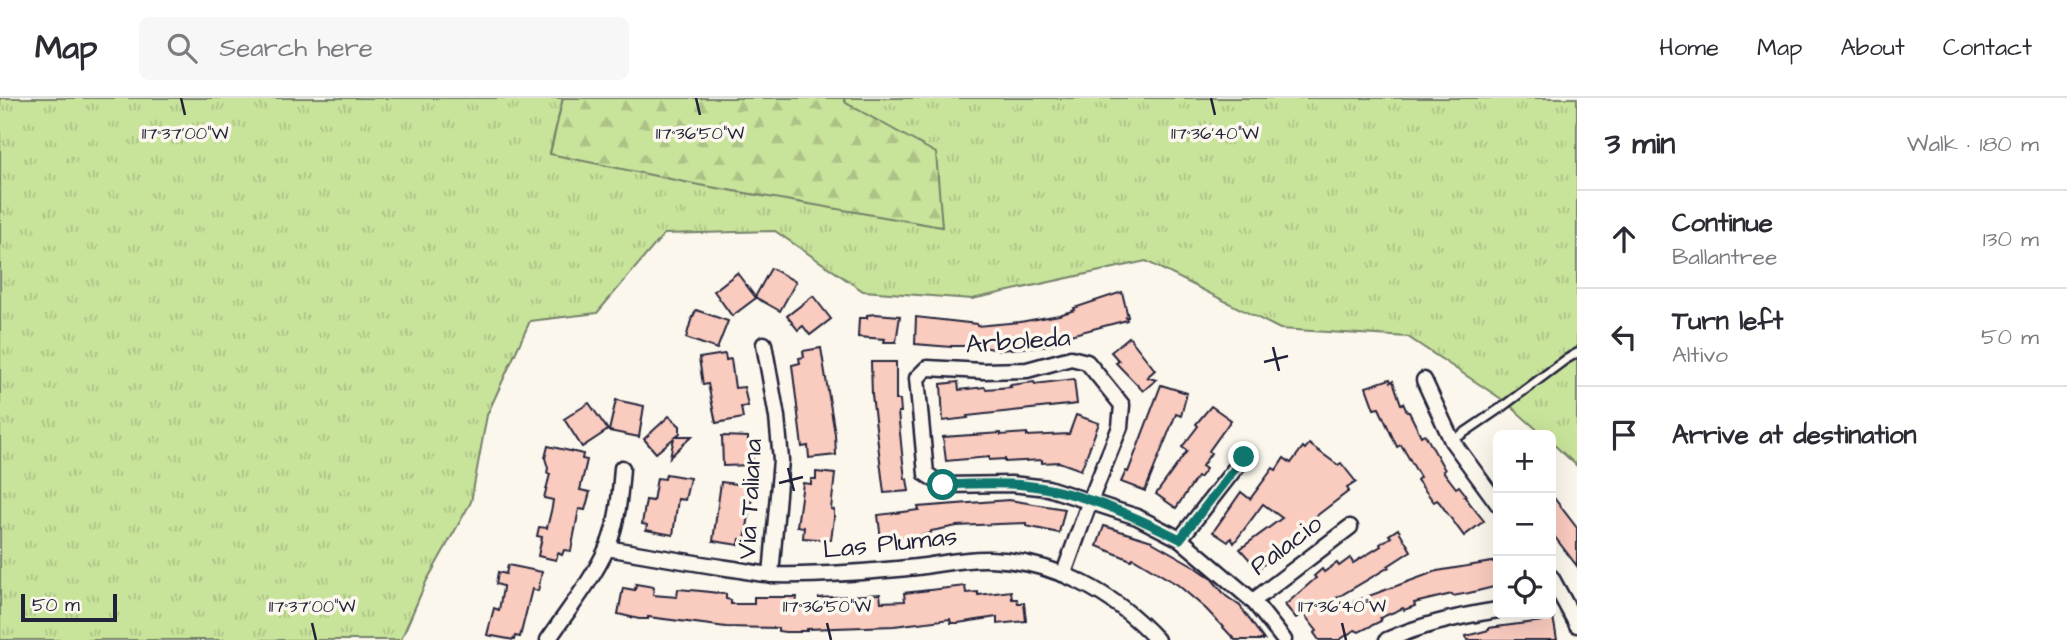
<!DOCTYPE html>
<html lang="en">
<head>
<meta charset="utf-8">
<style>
  :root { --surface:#fff; --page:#f7f7f7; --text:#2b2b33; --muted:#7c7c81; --line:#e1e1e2 }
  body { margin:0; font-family:"Architects Daughter",sans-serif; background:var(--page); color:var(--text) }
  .controls { position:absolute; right:21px; bottom:21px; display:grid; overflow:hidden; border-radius:10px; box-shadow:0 7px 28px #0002 }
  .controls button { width:63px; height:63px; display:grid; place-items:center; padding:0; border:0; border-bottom:2px solid var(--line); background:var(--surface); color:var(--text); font:35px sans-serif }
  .scale { position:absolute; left:21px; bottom:18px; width:96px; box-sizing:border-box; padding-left:7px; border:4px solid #22223b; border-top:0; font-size:19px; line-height:24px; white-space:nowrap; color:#22223b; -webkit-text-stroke:5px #fbf7ec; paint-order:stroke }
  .stop { position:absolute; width:21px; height:21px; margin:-16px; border:5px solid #0f766e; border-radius:50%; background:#fff }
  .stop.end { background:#0f766e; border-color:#fff; box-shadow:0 2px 7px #0008 }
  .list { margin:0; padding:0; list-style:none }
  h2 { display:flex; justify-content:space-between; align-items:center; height:91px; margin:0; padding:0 28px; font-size:30px }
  h2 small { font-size:23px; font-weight:400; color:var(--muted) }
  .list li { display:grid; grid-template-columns:46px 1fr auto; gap:21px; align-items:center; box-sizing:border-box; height:98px; padding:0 28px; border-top:2px solid var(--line) }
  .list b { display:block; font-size:26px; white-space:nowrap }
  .list p { margin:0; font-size:23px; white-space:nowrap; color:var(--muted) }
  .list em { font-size:23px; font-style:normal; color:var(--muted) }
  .icon { flex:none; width:38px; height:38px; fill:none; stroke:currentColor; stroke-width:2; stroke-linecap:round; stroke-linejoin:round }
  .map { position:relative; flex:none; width:1577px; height:542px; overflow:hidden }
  header { display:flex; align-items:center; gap:42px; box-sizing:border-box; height:98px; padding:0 35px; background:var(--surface); border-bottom:2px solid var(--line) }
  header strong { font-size:33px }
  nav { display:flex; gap:38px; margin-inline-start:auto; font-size:24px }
  .search { width:490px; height:63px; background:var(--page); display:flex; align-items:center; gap:18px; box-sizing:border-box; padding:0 24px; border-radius:10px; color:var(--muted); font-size:26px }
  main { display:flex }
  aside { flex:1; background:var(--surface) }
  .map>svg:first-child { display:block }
  .grass { fill:url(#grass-tufts); stroke:#75826a; stroke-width:2 }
  .forest { fill:url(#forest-firs); stroke:#75826a; stroke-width:2 }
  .building { fill:#facbbf; stroke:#22223b; stroke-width:2 }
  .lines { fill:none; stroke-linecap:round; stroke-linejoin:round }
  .service-casing { stroke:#22223b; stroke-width:12 }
  .minor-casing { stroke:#22223b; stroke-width:19 }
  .service { stroke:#fbf7ec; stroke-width:7 }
  .minor { stroke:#fbf7ec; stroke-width:14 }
  .route { stroke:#0f766e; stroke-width:9 }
  .ticks { fill:none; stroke:#22223b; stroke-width:2.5 }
  .labels { text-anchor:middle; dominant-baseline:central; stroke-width:7; stroke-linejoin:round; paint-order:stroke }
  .street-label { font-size:26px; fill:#22223b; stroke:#fbf7ec }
  .ticks-label { font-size:18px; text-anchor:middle; fill:#22223b; stroke:#fbf7ec; stroke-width:7; stroke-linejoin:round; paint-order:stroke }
</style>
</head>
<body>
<header>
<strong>Map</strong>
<div class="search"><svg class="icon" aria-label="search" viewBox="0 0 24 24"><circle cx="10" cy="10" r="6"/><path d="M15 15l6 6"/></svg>Search here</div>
<nav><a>Home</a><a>Map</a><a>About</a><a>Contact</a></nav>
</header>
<main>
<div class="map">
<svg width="1577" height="542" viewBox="0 0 1577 542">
  <defs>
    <pattern id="grass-tufts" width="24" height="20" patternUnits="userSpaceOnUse" patternTransform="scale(1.75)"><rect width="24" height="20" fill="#c8e39a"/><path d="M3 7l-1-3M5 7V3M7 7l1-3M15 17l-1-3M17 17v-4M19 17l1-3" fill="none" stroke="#acc286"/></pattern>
    <pattern id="forest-firs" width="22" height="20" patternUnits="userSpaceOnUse" patternTransform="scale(1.75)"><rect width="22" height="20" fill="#c8e39a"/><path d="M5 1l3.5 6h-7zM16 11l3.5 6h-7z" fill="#acc286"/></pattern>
  </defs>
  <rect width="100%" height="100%" fill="#fbf7ec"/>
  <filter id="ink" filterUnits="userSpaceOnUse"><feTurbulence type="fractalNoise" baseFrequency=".0143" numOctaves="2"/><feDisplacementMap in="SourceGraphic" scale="14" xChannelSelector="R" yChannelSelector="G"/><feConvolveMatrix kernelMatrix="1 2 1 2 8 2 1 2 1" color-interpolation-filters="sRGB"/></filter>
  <g filter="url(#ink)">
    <!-- grass -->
    <polygon class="grass" points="0,0 563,0 550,55 846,5 843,0 1577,0 1577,368 1551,344 1551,337 1543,337 1506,304 1408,239 1280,231 1146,163 972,201 863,193 775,133 664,136 597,215 530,223 487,317 471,404 426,484 401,542 0,542"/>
    <!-- forest -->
    <polygon class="forest" points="563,0 843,0 846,5 936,55 942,129 699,87 550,56"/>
    <!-- building -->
    <g class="building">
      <polygon points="771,170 796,184 780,213 755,199"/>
      <polygon points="737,175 756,200 732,218 714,193"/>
      <polygon points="1122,194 1128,219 1126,219 1127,222 1066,238 1064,242 1051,247 1000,252 976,248 951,248 951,249 915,246 916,219 977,226 977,228 1020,224 1059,217 1075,212 1074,210"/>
      <polygon points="813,198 831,221 810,237 803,228 798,232 787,218"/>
      <polygon points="696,212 728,223 717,251 686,240 692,219 693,219"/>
      <polygon points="875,216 900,218 896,244 884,244 885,241 858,239 859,220 867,220 867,217"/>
      <polygon points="1129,239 1155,272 1147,279 1156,282 1143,293 1116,265 1119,263 1111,254"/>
      <polygon points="821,250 835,336 836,357 809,360 808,348 802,349 792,267 800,265 799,260 804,259 803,253"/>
      <polygon points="725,256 726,262 731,261 735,290 744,289 748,308 741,309 743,320 716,325 708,286 703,287 699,260"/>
      <polygon points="871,264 896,264 896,302 900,302 901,314 898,314 902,355 905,381 907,381 909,393 884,395 872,297"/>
      <polygon points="1074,281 1077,306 967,318 968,320 943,323 941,286 958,284 959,292 985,289 986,291 1011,289 1010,287 1034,284 1035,286"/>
      <polygon points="1390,281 1391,284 1393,283 1401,306 1403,305 1407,314 1409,314 1421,338 1424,336 1426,338 1445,372 1443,373 1456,390 1459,388 1466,397 1464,398 1484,423 1464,438 1439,404 1437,402 1434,404 1417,382 1420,379 1403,350 1401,347 1397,349 1379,310 1374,311 1366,289"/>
      <polygon points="1161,287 1187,295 1181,318 1176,316 1145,393 1121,384 1126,373 1128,374"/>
      <polygon points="616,302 644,308 639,339 609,333"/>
      <polygon points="589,305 608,332 582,349 564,321"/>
      <polygon points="1211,308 1231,322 1209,353 1211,355 1202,368 1206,371 1199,380 1197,379 1176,410 1156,396 1187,353 1182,349 1198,328 1196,326"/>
      <polygon points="1076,317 1099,325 1081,372 1059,364 1042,365 1042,362 1005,364 1005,361 989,362 989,359 946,363 943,339 1001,335 1001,337 1027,335 1027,338 1069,336"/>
      <polygon points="669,318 680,328 680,335 676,338 692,338 670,359 674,340 656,355 644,341"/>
      <polygon points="722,338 748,339 748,344 753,344 753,367 723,368"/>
      <polygon points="1309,346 1338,367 1341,365 1356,384 1347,390 1349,393 1315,419 1316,421 1307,428 1309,430 1307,433 1295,444 1287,450 1286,447 1258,471 1240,451 1282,420 1263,406 1234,445 1231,440 1228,444 1213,434 1241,394 1250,401 1273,370 1276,372 1284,360 1291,365 1303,349 1305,351"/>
      <polygon points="548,348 583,356 582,361 587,362 580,392 590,394 585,412 579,411 571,453 564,452 562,457 558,455 556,462 538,458 542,439 537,438 539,429 547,430 552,409 553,402 544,400 550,376 547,375 548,370 545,360"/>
      <polygon points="816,374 835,376 831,411 834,412 834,420 831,442 803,440 804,429 797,428 803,385 811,386 811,381 816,381"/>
      <polygon points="666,376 690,380 685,402 678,401 673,437 646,432 647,427 642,426 646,402 653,403 657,380 665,381"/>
      <polygon points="721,384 746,387 745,393 753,393 745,442 740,441 739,447 713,443"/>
      <polygon points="1551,396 1577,430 1577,468 1551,434"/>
      <polygon points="1009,402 1065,411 1059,435 1026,428 1026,425 998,426 957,428 931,433 931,435 919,438 881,442 878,417 919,412 918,409"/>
      <polygon points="1104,428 1152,443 1152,444 1194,468 1211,480 1226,498 1240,508 1264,542 1235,542 1206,511 1178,487 1133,460 1131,462 1097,448"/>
      <polygon points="1398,431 1411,453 1388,468 1389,469 1335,501 1339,509 1437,473 1498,463 1498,488 1469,495 1453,498 1452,496 1414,505 1415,508 1404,512 1403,510 1380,520 1381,523 1359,534 1355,532 1339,542 1319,542 1314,535 1317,533 1303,515 1296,520 1285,507 1316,480 1314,478 1322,471 1324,474 1337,465 1339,468 1350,460 1353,465 1381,448 1380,446 1391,439 1389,437"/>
      <polygon points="508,467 542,474 538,493 532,491 520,539 515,538 514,542 487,537 494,510 499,512 503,490 503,488 496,486 498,474 506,476"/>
      <polygon points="636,486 654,489 653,497 677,499 678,491 701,493 726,496 726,501 731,502 731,506 754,506 754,499 797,499 796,506 820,506 819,500 880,496 881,504 905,503 904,495 965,488 966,495 978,494 978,497 1011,493 1012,501 1017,501 1018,505 1024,505 1026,523 997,526 997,519 958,525 951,525 950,521 894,528 807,531 807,533 800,533 800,534 785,534 778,533 778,530 726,529 648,519 648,521 639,521 618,516 623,490 635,492"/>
      <polygon points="1553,519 1557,542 1467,542 1466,538 1489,532 1489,530 1542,523 1542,520"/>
    </g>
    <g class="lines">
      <defs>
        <polyline id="service" points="1452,343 1502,309 1565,262 1577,255"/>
        <g id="minor">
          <polyline points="764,246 777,319 781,362 771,477"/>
          <polyline points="1424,282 1452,343 1498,406"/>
          <polyline points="1180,441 1244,359"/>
          <path d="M607 450C647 457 687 464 727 470 742 472 758 476 774 477 822 478 869 474 917 469 941 466 965 460 990 461 1055 463 1114 495 1157 542"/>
          <polyline points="1064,475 1090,403 1120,329 1122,307 1087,264 1071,260 1027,272 983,273 927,270 917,280 926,376 943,387 1011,386 1048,390 1137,419 1180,441 1253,503 1284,542"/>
          <polyline points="1551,479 1577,527"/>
          <polyline points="1253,503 1350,429"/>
          <path d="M548 542C568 512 592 483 607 450 618 424 620 397 622 370"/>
          <path d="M1387 542C1423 526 1459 518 1498 512"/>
        </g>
      </defs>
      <!-- service casing -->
      <use href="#service" class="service-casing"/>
      <!-- minor casing -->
      <use href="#minor" class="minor-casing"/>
      <!-- service -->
      <use href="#service" class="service"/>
      <!-- minor -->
      <use href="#minor" class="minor"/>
    </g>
  </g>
  <g class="lines" filter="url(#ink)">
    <!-- route -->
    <path class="route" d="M943 387C965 386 987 385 1009 386 1067 388 1129 415 1180 441L1244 359"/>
  </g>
  <!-- ticks -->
  <path class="ticks" d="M181 0 185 17M696 0 700 17M1211 0 1215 17M1273 249 1279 273M1264 264 1288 258M788 370 794 393M779 385 803 379M312 525 316 542M827 525 831 542M1342 525 1346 542"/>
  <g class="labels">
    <!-- street labels -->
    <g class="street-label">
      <text transform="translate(1018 243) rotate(-4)">Arboleda</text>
      <text transform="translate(750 401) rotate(-87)">Via Taliana</text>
      <text transform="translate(890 445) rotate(-6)">Las Plumas</text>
      <text transform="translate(1286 447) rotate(-37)">Palacio</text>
    </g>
  </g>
  <g class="ticks-label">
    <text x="185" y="41">117°37'00"W</text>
    <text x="1215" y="41">117°36'40"W</text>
    <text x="700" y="41">117°36'50"W</text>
    <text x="312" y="514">117°37'00"W</text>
    <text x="827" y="514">117°36'50"W</text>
    <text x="1342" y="514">117°36'40"W</text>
  </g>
</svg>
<div class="controls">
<button>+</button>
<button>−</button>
<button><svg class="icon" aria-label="locate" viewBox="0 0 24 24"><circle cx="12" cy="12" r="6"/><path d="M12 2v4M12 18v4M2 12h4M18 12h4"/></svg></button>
</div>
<div class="scale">50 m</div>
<div class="stop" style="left:943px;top:387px"></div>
<div class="stop end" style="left:1244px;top:359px"></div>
</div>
<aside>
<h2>3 min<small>Walk · 180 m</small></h2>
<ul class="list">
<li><svg class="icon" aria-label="ahead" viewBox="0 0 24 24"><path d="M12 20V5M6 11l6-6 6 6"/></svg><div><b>Continue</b><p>Ballantree</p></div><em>130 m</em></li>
<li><svg class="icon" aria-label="left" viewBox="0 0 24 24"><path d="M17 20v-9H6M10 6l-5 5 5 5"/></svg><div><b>Turn left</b><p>Altivo</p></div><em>50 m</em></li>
<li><svg class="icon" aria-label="arrive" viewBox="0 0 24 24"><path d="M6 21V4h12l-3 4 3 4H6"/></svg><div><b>Arrive at destination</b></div></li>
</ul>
</aside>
</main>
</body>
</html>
